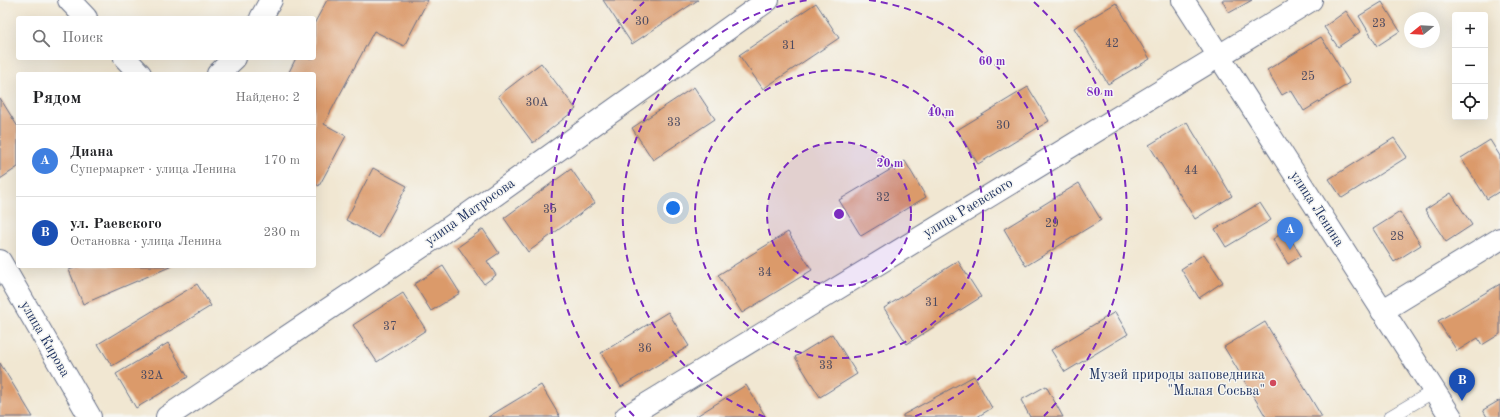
<!DOCTYPE html>
<html lang="ru">
<head>
<meta charset="utf-8">
<style>
  :root { --surface:#fff; --page:#f6f6f6; --text:#202124; --muted:#757577; --line:#e0e0e0; --accent:#d1495b }
  body { margin:0; font-family:"Old Standard TT",serif; background:var(--page); color:var(--text) }
  .controls { position:absolute; right:12px; top:12px; display:grid; overflow:hidden; border-radius:4px; box-shadow:0 4px 16px #0002 }
  .controls button { width:36px; height:36px; display:grid; place-items:center; padding:0; border:0; border-bottom:1px solid var(--line); background:var(--surface); color:var(--text); font:20px sans-serif }
  .compass { position:absolute; left:1404px; top:12px; width:36px; height:36px; border-radius:50%; background:var(--surface); box-shadow:0 4px 16px #0002; rotate:252deg }
  .you { position:absolute; left:673px; top:208px; width:14px; height:14px; margin:-10px; border:3px solid #fff; border-radius:50%; background:#1a73e8; box-shadow:0 0 0 6px #1a73e833 }
  .badge { display:grid; place-items:center; width:26px; height:26px; border-radius:50%; background:var(--accent); color:#fff; font-size:13px; font-weight:700 }
  .pin { position:absolute; translate:-50% -33px; filter:drop-shadow(0 1px 2px #0008) }
  .pin::after { content:''; position:absolute; top:21px; width:14px; height:12px; background:inherit; clip-path:polygon(0 0,100% 0,50% 100%) }
  .list { margin:0; padding:0; list-style:none }
  h2 { display:flex; justify-content:space-between; align-items:center; height:52px; margin:0; padding:0 16px; font-size:17px }
  h2 small { font-size:13px; font-weight:400; color:var(--muted) }
  .list li { display:grid; grid-template-columns:26px 1fr auto; gap:12px; align-items:center; box-sizing:border-box; height:72px; padding:0 16px; border-top:1px solid var(--line) }
  .list b { display:block; font-size:15px; white-space:nowrap }
  .list p { margin:0; font-size:13px; white-space:nowrap; color:var(--muted) }
  .list em { font-size:13px; font-style:normal; color:var(--muted) }
  .icon { flex:none; width:22px; height:22px; fill:none; stroke:currentColor; stroke-width:2; stroke-linecap:round; stroke-linejoin:round }
  .map { position:relative; flex:none; width:1500px; height:417px; overflow:hidden }
  .search { position:absolute; background:var(--surface); box-shadow:0 4px 16px #0002; left:16px; top:16px; width:300px; height:44px; display:flex; align-items:center; gap:10px; box-sizing:border-box; padding:0 14px; border-radius:4px; color:var(--muted); font-size:15px }
  .panel { position:absolute; background:var(--surface); box-shadow:0 4px 16px #0002; left:16px; top:72px; width:300px; height:196px; border-radius:4px }
  .map>svg:first-child { display:block }
  .building { fill:#db9a6a }
  .lines { fill:none; stroke-linecap:round; stroke-linejoin:round }
  .service-casing { stroke:#666f87; stroke-width:14 }
  .minor-casing { stroke:#666f87; stroke-width:24 }
  .tertiary-casing { stroke:#666f87; stroke-width:24 }
  .secondary-casing { stroke:#666f87; stroke-width:24 }
  .service { stroke:#fff; stroke-width:13 }
  .minor { stroke:#fff; stroke-width:22 }
  .tertiary { stroke:#fff; stroke-width:22 }
  .secondary { stroke:#fff; stroke-width:22 }
  .ring { fill:none; stroke:#7b2cbf; stroke-width:2; stroke-dasharray:7 5 }
  .poi-dot { fill:#d1495b; stroke:#f6f6f2; stroke-width:1.5 }
  .labels { text-anchor:middle; dominant-baseline:central; stroke-width:3; stroke-linejoin:round; paint-order:stroke }
  .number-label { font-size:12px; fill:#4b4a61 }
  .street-label { font-size:14px; fill:#1b2f5e; stroke:#f6f6f2 }
  .poi-label { font-size:14px; fill:#1b2f5e; stroke:#f6f6f2; text-anchor:end }
  .centre { fill:#7b2cbf; stroke:#f6f6f2; stroke-width:2 }
  .ring-label { font-size:12px; text-anchor:middle; font-weight:bold; fill:#7b2cbf; stroke:#f6f6f2; stroke-width:3; stroke-linejoin:round; paint-order:stroke }
</style>
</head>
<body>
<div class="map">
<svg width="1500" height="417" viewBox="0 0 1500 417">
  <rect width="100%" height="100%" fill="#f6f6f2"/>
  <filter id="ink" filterUnits="userSpaceOnUse"><feTurbulence type="fractalNoise" baseFrequency=".025" numOctaves="2"/><feDisplacementMap in="SourceGraphic" scale="8" xChannelSelector="R" yChannelSelector="G"/><feConvolveMatrix kernelMatrix="1 2 1 2 8 2 1 2 1" color-interpolation-filters="sRGB"/></filter>
  <filter id="wash" filterUnits="userSpaceOnUse"><feTurbulence type="fractalNoise" baseFrequency=".012" numOctaves="4" result="noise"/><feDisplacementMap in="SourceGraphic" scale="16" xChannelSelector="R" yChannelSelector="G"/><feGaussianBlur stdDeviation="0.9" result="paint"/><feColorMatrix in="noise" values="0 0 0 0 0 0 0 0 0 0 0 0 0 0 0 0 0 1.4 0 .05"/><feComposite in="paint" operator="in"/></filter>
  <g filter="url(#wash)">
    <rect width="100%" height="100%" fill="#f1e7d2"/>
    <g id="blocks">
      <!-- building -->
      <g class="building">
        <polygon points="327,0 428,0 404,46 374,31 324,124 346,136 319,186 314,183 314,74 288,74 296,58 314,58 314,24"/>
        <polygon points="603,0 698,0 632,44"/>
        <polygon points="1222,0 1252,0 1229,13"/>
        <polygon points="1382,2 1400,31 1377,46 1359,16"/>
        <polygon points="816,3 839,38 763,89 739,55"/>
        <polygon points="1116,3 1150,59 1108,84 1074,28"/>
        <polygon points="1346,11 1360,32 1338,47 1324,27"/>
        <polygon points="1321,37 1350,83 1304,111 1291,90 1282,95 1267,70"/>
        <polygon points="541,63 576,109 533,143 498,96"/>
        <polygon points="694,87 715,119 653,160 632,128"/>
        <polygon points="1028,87 1049,121 978,164 957,130"/>
        <polygon points="0,98 18,127 18,167 0,179"/>
        <polygon points="1187,122 1232,196 1195,219 1149,145"/>
        <polygon points="1394,138 1407,157 1342,198 1329,179"/>
        <polygon points="1490,140 1500,156 1500,191 1487,199 1461,158"/>
        <polygon points="905,161 926,197 861,236 839,200"/>
        <polygon points="373,168 407,186 379,238 346,220"/>
        <polygon points="571,169 595,203 528,252 504,218"/>
        <polygon points="1079,183 1101,220 1026,266 1004,229"/>
        <polygon points="1451,193 1472,225 1446,242 1425,210"/>
        <polygon points="1260,203 1271,220 1226,247 1215,229"/>
        <polygon points="1400,212 1421,245 1394,262 1373,229"/>
        <polygon points="483,229 499,253 487,261 496,275 484,284 458,247"/>
        <polygon points="1286,231 1301,256 1288,264 1273,239"/>
        <polygon points="788,232 812,270 742,313 718,275"/>
        <polygon points="1204,254 1223,282 1199,298 1181,269"/>
        <polygon points="958,261 981,297 907,344 884,308"/>
        <polygon points="79,266 172,266 83,304 69,270"/>
        <polygon points="443,266 460,293 431,311 414,284"/>
        <polygon points="197,284 211,306 112,366 98,344"/>
        <polygon points="1500,284 1500,334 1482,345 1478,338 1457,351 1438,321"/>
        <polygon points="403,293 426,330 377,362 353,325"/>
        <polygon points="668,312 689,346 621,387 601,353"/>
        <polygon points="1115,312 1128,334 1065,372 1051,350"/>
        <polygon points="1265,322 1322,417 1266,417 1224,347"/>
        <polygon points="832,334 857,374 820,397 795,357"/>
        <polygon points="168,343 188,377 136,408 116,374"/>
        <polygon points="0,363 33,417 0,417"/>
        <polygon points="974,376 992,408 977,417 903,417 903,415"/>
        <polygon points="541,385 560,417 488,417"/>
        <polygon points="746,385 766,417 695,417"/>
        <polygon points="1046,386 1063,417 1030,417 1021,400"/>
        <polygon points="1500,400 1500,417 1487,417 1483,410"/>
      </g>
    </g>
  </g>
  <g filter="url(#ink)">
    <use href="#blocks" fill-opacity="0" stroke="#666f87" stroke-width="1"/>
    <g class="lines">
      <defs>
        <polyline id="service" points="1390,417 1434,391"/>
        <g id="minor">
          <polyline points="69,0 86,18"/>
          <polyline points="261,18 271,0"/>
          <polyline points="125,58 140,74"/>
          <polyline points="218,74 235,58"/>
          <polyline points="1382,311 1500,239"/>
          <polyline points="167,417 439,235 768,0"/>
          <polyline points="626,417 1311,0"/>
        </g>
        <polyline id="tertiary" points="0,261 90,417"/>
        <polyline id="secondary" points="1183,0 1451,417"/>
      </defs>
      <!-- service casing -->
      <use href="#service" class="service-casing"/>
      <!-- minor casing -->
      <use href="#minor" class="minor-casing"/>
      <!-- tertiary casing -->
      <use href="#tertiary" class="tertiary-casing"/>
      <!-- secondary casing -->
      <use href="#secondary" class="secondary-casing"/>
      <!-- service -->
      <use href="#service" class="service"/>
      <!-- minor -->
      <use href="#minor" class="minor"/>
      <!-- tertiary -->
      <use href="#tertiary" class="tertiary"/>
      <!-- secondary -->
      <use href="#secondary" class="secondary"/>
    </g>
  </g>
  <!-- distance rings -->
  <circle cx="839" cy="214" r="72" fill="#7b2cbf" fill-opacity=".12"/>
  <g class="ring">
    <circle cx="839" cy="214" r="72"/>
    <circle cx="839" cy="214" r="144"/>
    <path d="M765 417A216 216 0 0 1 809 0M869 0A216 216 0 0 1 913 417"/>
    <path d="M634 416A288 288 0 0 1 644 2M1034 2A288 288 0 0 1 1044 416"/>
  </g>
  <!-- markers -->
  <circle class="poi-dot" cx="1273" cy="383" r="4"/>
  <g class="labels">
    <!-- number labels -->
    <g class="number-label">
      <text x="642" y="22">30</text>
      <text x="1379" y="24">23</text>
      <text x="1112" y="44">42</text>
      <text x="789" y="46">31</text>
      <text x="1308" y="77">25</text>
      <text x="537" y="103">30А</text>
      <text x="674" y="123">33</text>
      <text x="1003" y="126">30</text>
      <text x="1191" y="171">44</text>
      <text x="883" y="198">32</text>
      <text x="550" y="210">35</text>
      <text x="1052" y="224">29</text>
      <text x="1397" y="237">28</text>
      <text x="765" y="273">34</text>
      <text x="932" y="303">31</text>
      <text x="390" y="327">37</text>
      <text x="645" y="349">36</text>
      <text x="826" y="366">33</text>
      <text x="152" y="376">32А</text>
    </g>
    <!-- street labels -->
    <g class="street-label">
      <text transform="translate(968 208) rotate(-31)">улица Раевского</text>
      <text transform="translate(1317 209) rotate(57)">улица Ленина</text>
      <text transform="translate(470 212) rotate(-35)">улица Матросова</text>
      <text transform="translate(45 339) rotate(60)">улица Кирова</text>
    </g>
    <!-- poi labels -->
    <g class="poi-label">
      <text x="1265" y="375">Музей природы заповедника<tspan x="1265" dy="16">"Малая Сосьва"</tspan></text>
    </g>
  </g>
  <circle cx="839" cy="214" r="6" class="centre"/>
  <g class="ring-label">
    <text x="992" y="65">60 m</text>
    <text x="1100" y="96">80 m</text>
    <text x="941" y="116">40 m</text>
    <text x="890" y="167">20 m</text>
  </g>
</svg>
<div class="controls">
<button>+</button>
<button>−</button>
<button><svg class="icon" aria-label="locate" viewBox="0 0 24 24"><circle cx="12" cy="12" r="6"/><path d="M12 2v4M12 18v4M2 12h4M18 12h4"/></svg></button>
</div>
<svg class="compass" viewBox="-18 -18 36 36"><path d="M0-13l5 13h-10z" fill="#e53935"/><path d="M0 13l5-13h-10z" fill="#757577"/></svg>
<div class="you"></div>
<div class="pin badge" style="left:1290px;top:250px;background:#3f7fe0">A</div>
<div class="pin badge" style="left:1462px;top:401px;background:#1a4fb4">B</div>
<div class="search"><svg class="icon" aria-label="search" viewBox="0 0 24 24"><circle cx="10" cy="10" r="6"/><path d="M15 15l6 6"/></svg>Поиск</div>
<section class="panel">
<h2>Рядом<small>Найдено: 2</small></h2>
<ul class="list">
<li><span class="badge" style="background:#3f7fe0">A</span><div><b>Диана</b><p>Супермаркет · улица Ленина</p></div><em>170 m</em></li>
<li><span class="badge" style="background:#1a4fb4">B</span><div><b>ул. Раевского</b><p>Остановка · улица Ленина</p></div><em>230 m</em></li>
</ul>
</section>
</div>
</body>
</html>
